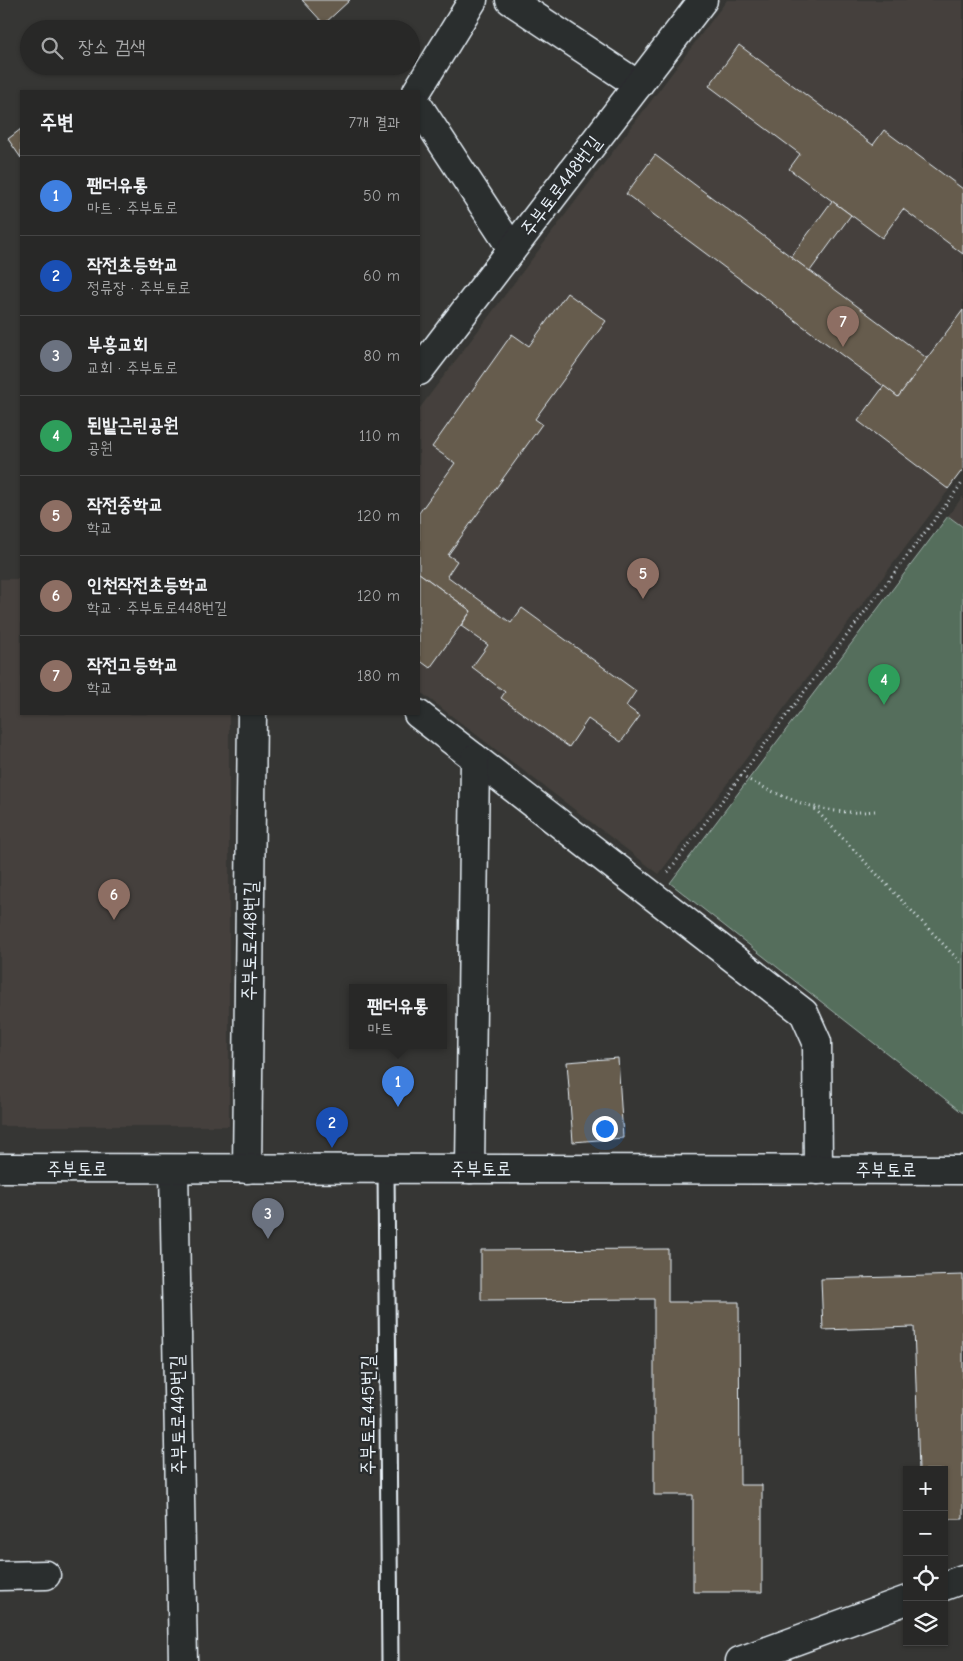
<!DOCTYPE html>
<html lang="ko">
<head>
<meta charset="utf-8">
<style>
  :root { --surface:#282827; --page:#30302f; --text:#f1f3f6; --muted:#a5a6a7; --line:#444; --accent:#ff9aa2 }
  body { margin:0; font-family:"Comic Neue","Poor Story",sans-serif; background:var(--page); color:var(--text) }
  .controls { position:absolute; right:15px; bottom:15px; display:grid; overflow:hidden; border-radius:0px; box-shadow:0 1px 4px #0004 }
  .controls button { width:45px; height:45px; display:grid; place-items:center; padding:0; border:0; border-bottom:1px solid var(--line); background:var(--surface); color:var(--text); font:25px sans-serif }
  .you { position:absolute; left:604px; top:1128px; width:18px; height:18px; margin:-12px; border:4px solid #fff; border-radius:50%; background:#1a73e8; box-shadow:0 0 0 8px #1a73e833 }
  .badge { display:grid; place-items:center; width:32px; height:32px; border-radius:50%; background:var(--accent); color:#fff; font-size:16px; font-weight:700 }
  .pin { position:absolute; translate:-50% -41px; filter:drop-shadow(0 1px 2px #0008) }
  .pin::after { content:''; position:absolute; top:26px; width:18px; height:15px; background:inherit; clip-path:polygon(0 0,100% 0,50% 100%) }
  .popup { position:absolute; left:349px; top:984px; width:98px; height:65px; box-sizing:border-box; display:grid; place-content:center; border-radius:0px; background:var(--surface); filter:drop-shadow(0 1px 4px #0005); font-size:16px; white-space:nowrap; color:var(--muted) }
  .popup b { font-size:19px; color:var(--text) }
  .popup::after { content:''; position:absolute; left:50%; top:100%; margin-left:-10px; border:10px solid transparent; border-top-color:var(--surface) }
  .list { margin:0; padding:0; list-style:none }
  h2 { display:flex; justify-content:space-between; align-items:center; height:65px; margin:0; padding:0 20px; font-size:21px }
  h2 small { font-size:16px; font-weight:400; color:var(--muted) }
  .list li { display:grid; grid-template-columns:32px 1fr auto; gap:15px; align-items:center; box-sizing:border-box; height:80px; padding:0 20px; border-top:1px solid var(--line) }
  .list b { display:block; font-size:19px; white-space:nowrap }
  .list p { margin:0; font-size:16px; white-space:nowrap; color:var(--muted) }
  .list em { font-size:16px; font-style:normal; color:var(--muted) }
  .icon { flex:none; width:28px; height:28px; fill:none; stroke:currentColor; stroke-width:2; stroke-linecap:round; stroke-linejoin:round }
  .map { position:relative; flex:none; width:963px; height:1661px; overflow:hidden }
  .search { position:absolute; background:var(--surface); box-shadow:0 1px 4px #0004; left:20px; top:20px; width:400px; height:55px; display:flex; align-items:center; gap:12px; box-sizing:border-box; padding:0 18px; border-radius:28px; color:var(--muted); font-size:19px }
  .panel { position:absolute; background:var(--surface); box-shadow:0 1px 4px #0004; left:20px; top:90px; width:400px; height:625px; border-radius:0px }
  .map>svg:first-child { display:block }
  .built { fill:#44413c }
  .green { fill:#556e5c; stroke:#9eb0aa }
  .building { fill:#665b4d; stroke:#e8f1f8 }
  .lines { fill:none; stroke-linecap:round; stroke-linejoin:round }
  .lane-casing { stroke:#e8f1f8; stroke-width:19 }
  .street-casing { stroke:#e8f1f8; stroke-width:31 }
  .secondary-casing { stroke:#e8f1f8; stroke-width:31 }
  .path { stroke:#e8f1f8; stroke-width:3; stroke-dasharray:1 4; stroke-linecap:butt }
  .lane { stroke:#2a2d2e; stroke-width:15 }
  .street { stroke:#2a2d2e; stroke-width:28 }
  .secondary { stroke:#2a2d2e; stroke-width:28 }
  .labels { text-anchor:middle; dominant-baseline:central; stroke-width:4.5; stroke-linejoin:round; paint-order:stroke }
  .street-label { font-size:19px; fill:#e8f1f8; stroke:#2a2d2e }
</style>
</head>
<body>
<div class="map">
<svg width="963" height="1661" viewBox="0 0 963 1661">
  <rect width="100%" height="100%" fill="#363634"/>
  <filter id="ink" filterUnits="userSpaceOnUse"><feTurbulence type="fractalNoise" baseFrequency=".02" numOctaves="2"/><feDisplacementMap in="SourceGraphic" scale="10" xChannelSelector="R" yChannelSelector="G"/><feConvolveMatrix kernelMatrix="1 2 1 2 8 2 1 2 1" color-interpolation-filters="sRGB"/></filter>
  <g filter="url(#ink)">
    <!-- built -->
    <g class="built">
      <polygon points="727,0 963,0 963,471 659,874 419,691 419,409"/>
      <polygon points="963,496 963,527 948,516"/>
      <polygon points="0,579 21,579 21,714 229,714 229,1126 0,1126"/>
    </g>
    <!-- green -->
    <polygon class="green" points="948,516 963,527 963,1113 670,883"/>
    <!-- building -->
    <g class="building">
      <polygon points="302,0 350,0 324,24"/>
      <polygon points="739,45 873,145 884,130 963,189 963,254 903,209 882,238 789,169 800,154 709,86"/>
      <polygon points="21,129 21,158 8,139"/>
      <polygon points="655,155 928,359 898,397 626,194"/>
      <polygon points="832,201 851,215 810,271 791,257"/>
      <polygon points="567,293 606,321 535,419 542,424 448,555 457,561 447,576 511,623 522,608 636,691 626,706 640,716 621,742 588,719 569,747 501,698 505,692 472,667 488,645 461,626 471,611 419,573 419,513 455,463 432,447 512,334 529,346"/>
      <polygon points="963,310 963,469 948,489 858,421 884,386 898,397"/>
      <polygon points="419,573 471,611 430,668 419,660"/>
      <polygon points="618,1058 623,1138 573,1142 567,1062"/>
      <polygon points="668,1249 668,1302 739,1302 740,1485 762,1485 762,1592 693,1592 693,1495 654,1495 654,1299 481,1300 481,1250"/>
      <polygon points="963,1275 963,1519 944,1519 944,1470 919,1470 914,1327 823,1330 821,1279"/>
    </g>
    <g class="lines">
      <defs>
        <polyline id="lane" points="386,1169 390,1661"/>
        <g id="street">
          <polyline points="510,0 638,85"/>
          <polyline points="417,91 473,0"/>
          <polyline points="419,107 512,249"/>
          <polyline points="419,371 703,0"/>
          <polyline points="418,714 804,1013 817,1042 818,1170"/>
          <polyline points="174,1169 183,1661"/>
          <polyline points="247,1169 252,714"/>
          <polyline points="470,1169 475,758"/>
          <polyline points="0,1576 46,1575"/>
          <polyline points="944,1586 963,1579"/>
          <polyline points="740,1661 907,1600"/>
        </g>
        <polyline id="secondary" points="0,1168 963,1170"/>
      </defs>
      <!-- lane casing -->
      <use href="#lane" class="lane-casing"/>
      <!-- street casing -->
      <use href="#street" class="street-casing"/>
      <!-- secondary casing -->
      <use href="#secondary" class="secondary-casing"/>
      <!-- path -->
      <g class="path">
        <path d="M741 776C786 799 823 817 875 811"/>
        <polyline points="815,809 963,965"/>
        <polyline points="668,872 963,482"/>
      </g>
      <!-- lane -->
      <use href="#lane" class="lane"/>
      <!-- street -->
      <use href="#street" class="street"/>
      <!-- secondary -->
      <use href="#secondary" class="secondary"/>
    </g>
  </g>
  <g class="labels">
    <!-- street labels -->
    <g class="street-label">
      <text transform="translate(561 186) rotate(-53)">주부토로448번길</text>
      <text transform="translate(250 941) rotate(-89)">주부토로448번길</text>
      <text x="77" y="1169">주부토로</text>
      <text x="481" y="1169">주부토로</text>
      <text x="886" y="1170">주부토로</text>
      <text transform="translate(178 1415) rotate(-91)">주부토로449번길</text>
      <text transform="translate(368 1415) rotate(-90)">주부토로445번길</text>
    </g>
  </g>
</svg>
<div class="controls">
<button>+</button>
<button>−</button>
<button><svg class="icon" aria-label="locate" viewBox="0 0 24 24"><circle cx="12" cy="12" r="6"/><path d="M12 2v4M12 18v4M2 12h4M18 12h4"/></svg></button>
<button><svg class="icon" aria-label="layers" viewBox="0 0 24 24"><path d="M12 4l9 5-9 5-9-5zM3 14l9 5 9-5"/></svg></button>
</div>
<div class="you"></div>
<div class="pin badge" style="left:398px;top:1107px;background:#3f7fe0">1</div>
<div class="popup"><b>팬더유통</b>마트</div>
<div class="pin badge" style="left:332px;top:1148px;background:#1a4fb4">2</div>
<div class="pin badge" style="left:268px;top:1239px;background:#6b7280">3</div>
<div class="pin badge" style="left:884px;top:705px;background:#2e9e5b">4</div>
<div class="pin badge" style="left:643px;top:599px;background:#8d6e63">5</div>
<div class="pin badge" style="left:114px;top:920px;background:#8d6e63">6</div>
<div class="pin badge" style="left:843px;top:347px;background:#8d6e63">7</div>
<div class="search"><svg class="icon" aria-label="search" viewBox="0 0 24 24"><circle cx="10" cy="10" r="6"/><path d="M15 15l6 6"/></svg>장소 검색</div>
<section class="panel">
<h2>주변<small>7개 결과</small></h2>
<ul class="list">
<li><span class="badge" style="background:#3f7fe0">1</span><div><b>팬더유통</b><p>마트 · 주부토로</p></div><em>50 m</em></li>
<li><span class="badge" style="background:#1a4fb4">2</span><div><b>작전초등학교</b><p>정류장 · 주부토로</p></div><em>60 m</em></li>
<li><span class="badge" style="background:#6b7280">3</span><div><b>부흥교회</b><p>교회 · 주부토로</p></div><em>80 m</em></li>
<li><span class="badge" style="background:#2e9e5b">4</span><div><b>된밭근린공원</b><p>공원</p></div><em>110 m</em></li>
<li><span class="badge" style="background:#8d6e63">5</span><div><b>작전중학교</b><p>학교</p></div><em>120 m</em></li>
<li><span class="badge" style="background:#8d6e63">6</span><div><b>인천작전초등학교</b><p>학교 · 주부토로448번길</p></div><em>120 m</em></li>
<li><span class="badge" style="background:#8d6e63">7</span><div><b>작전고등학교</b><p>학교</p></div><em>180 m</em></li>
</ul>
</section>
</div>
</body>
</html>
